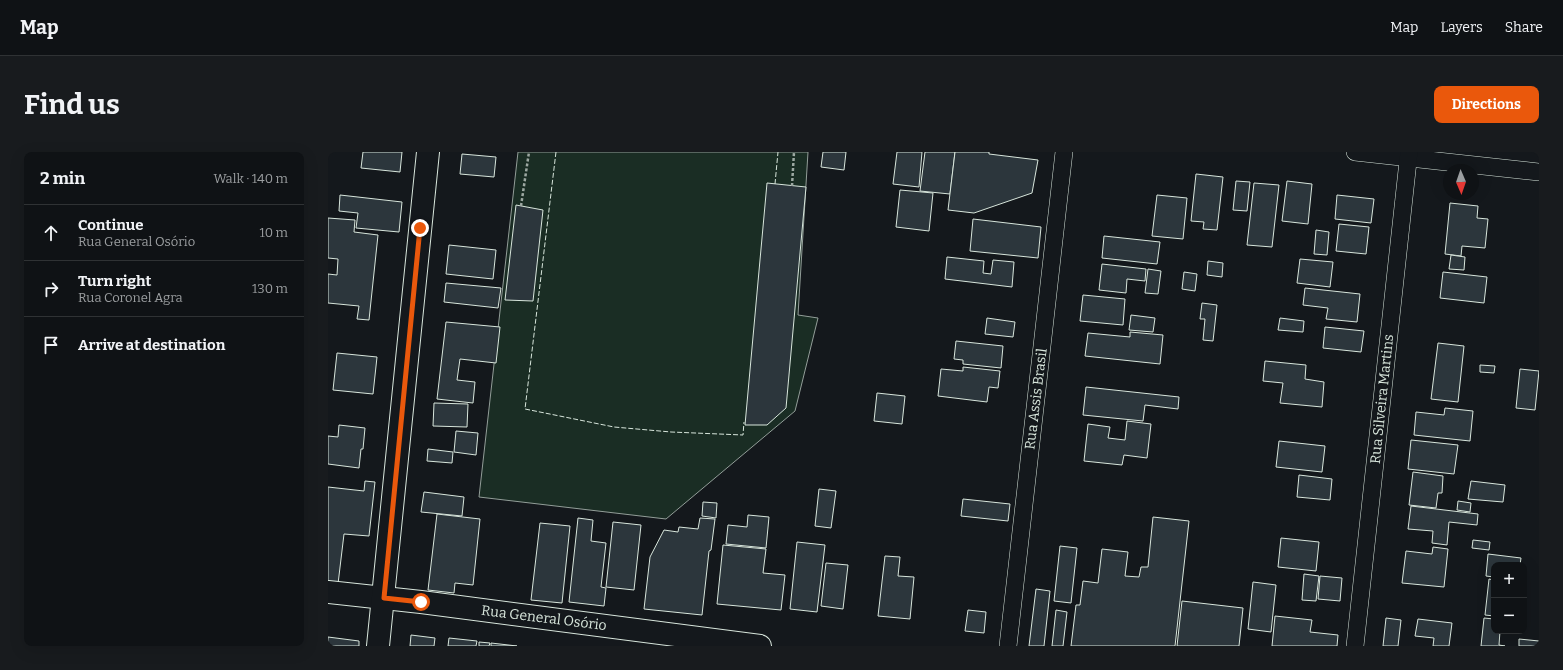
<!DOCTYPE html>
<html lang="en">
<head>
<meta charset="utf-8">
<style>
  :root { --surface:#0f1215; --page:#181b1e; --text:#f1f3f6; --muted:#9b9ea0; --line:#2f3234; --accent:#ea580c }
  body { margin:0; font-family:Bitter,serif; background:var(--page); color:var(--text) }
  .controls { position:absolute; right:12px; bottom:12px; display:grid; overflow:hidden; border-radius:8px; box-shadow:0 4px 16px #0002 }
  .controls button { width:36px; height:36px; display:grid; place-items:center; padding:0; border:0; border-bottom:1px solid var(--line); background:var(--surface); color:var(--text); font:20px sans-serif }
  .compass { position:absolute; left:1115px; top:12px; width:36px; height:36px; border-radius:50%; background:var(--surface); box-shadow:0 4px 16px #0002; rotate:178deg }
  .stop { position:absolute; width:12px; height:12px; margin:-9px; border:3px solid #ea580c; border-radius:50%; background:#fff }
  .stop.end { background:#ea580c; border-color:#fff; box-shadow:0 1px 4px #0008 }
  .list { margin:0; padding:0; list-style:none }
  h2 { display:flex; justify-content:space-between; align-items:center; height:52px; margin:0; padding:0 16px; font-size:17px }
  h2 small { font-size:13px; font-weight:400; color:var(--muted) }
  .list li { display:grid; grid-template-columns:26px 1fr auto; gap:12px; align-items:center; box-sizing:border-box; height:56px; padding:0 16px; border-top:1px solid var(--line) }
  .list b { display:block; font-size:15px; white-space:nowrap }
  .list p { margin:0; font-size:13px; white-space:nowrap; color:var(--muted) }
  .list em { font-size:13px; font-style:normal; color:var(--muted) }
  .icon { flex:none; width:22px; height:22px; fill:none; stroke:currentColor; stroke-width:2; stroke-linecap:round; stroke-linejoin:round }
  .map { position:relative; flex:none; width:1211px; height:494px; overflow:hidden; border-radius:8px }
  header { display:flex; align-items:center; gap:24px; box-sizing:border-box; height:56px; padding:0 20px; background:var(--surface); border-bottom:1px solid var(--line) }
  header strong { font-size:19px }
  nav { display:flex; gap:22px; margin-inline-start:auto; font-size:14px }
  .intro { display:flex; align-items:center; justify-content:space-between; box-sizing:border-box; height:96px; padding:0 24px }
  h1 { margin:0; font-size:28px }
  .button { padding:10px 18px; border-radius:8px; background:var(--accent); color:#fff; font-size:14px; font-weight:700 }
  main { display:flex; gap:24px; padding:0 24px }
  aside { flex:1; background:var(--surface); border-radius:8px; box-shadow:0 4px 16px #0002 }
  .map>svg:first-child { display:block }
  .green { fill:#1a2d24; stroke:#939e99 }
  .building { fill:#2c363c; stroke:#d8e6dc }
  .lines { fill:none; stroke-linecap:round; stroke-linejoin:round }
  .street-casing { stroke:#d8e6dc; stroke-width:18 }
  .secondary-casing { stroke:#d8e6dc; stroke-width:24 }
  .path { stroke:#9da8a2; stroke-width:2.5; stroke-dasharray:3 2; stroke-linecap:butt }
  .street { stroke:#14181c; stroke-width:17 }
  .secondary { stroke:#14181c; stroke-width:22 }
  .fence { stroke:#d8e6dc; stroke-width:1; stroke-dasharray:5 2; stroke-linecap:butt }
  .route { stroke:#ea580c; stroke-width:5 }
  .labels { text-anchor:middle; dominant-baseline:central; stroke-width:3; stroke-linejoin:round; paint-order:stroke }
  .street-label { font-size:14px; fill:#d8e6dc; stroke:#14181c }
</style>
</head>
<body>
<header>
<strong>Map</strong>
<nav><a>Map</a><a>Layers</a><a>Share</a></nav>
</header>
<div class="intro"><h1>Find us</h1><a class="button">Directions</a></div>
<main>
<aside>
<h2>2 min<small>Walk · 140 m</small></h2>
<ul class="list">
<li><svg class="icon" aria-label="ahead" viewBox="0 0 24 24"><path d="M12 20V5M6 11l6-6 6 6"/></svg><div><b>Continue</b><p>Rua General Osório</p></div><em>10 m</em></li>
<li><svg class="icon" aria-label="right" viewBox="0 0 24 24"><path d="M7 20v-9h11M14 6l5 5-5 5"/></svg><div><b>Turn right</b><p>Rua Coronel Agra</p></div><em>130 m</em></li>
<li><svg class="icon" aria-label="arrive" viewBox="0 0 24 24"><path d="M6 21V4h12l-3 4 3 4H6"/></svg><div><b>Arrive at destination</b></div></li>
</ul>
</aside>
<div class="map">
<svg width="1211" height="494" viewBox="0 0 1211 494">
  <rect width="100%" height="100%" fill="#14181c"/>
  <!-- green -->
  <polygon class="green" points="190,0 480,0 470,163 490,166 467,259 338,367 151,345"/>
  <!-- building -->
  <g class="building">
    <polygon points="35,0 74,0 72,20 33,16"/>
    <polygon points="495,0 518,0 516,18 493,15"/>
    <polygon points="569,0 594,0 591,35 565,32"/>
    <polygon points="597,0 627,0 622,42 592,39"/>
    <polygon points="627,0 661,0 661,2 710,8 704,41 646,61 620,58"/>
    <polygon points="134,2 168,5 166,25 132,22"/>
    <polygon points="868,22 895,25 889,78 875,77 876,70 863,69"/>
    <polygon points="908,29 922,30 919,59 905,58"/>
    <polygon points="959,29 984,32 980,72 954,69"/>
    <polygon points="439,31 478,35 458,256 439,273 417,273"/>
    <polygon points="926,31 951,33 944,95 919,93"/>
    <polygon points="572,38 605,41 601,79 568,75"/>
    <polygon points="12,43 74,50 71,80 28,76 30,61 11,59"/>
    <polygon points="829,43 859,46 855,87 824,84"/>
    <polygon points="1009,43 1046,47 1043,71 1007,67"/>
    <polygon points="1122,51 1150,54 1149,66 1160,67 1157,96 1134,94 1133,104 1117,102"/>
    <polygon points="188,53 215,58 205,149 177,148"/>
    <polygon points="0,66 27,68 26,80 50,83 41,168 29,167 31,154 0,151 0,122 9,123 10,107 0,106"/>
    <polygon points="645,67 713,75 710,106 642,99"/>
    <polygon points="1011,72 1041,75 1038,102 1008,99"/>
    <polygon points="988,78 1001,80 999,103 986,102"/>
    <polygon points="776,84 832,90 829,112 774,106"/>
    <polygon points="121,93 168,98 165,127 118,122"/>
    <polygon points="1123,103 1137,105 1136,118 1121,117"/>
    <polygon points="619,105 656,109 655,121 663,122 665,108 686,110 684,135 617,127"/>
    <polygon points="972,107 1005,110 1002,135 969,131"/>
    <polygon points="880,109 895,111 894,125 879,123"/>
    <polygon points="774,112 818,117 817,129 799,127 798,141 771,138"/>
    <polygon points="820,117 833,119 830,142 817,141"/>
    <polygon points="856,120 869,122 867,139 854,137"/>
    <polygon points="1115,120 1159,125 1156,151 1112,146"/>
    <polygon points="118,131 173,136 170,156 116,150"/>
    <polygon points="977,136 1032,142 1029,170 998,167 1000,156 975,153"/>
    <polygon points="755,143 797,147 795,173 752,169"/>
    <polygon points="874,151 889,153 885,189 875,188 877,167 872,167"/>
    <polygon points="803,163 827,166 825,180 801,178"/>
    <polygon points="659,166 687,170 685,185 657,182"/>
    <polygon points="952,166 976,169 975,180 950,178"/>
    <polygon points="118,170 172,175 168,211 132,207 129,228 147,230 145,251 109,247"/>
    <polygon points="997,175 1036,179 1033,200 995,196"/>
    <polygon points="802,180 835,183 832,212 757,204 760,181 802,185"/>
    <polygon points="628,189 675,194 673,216 635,212 635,208 626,207"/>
    <polygon points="1110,191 1136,194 1130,250 1103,247"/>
    <polygon points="9,201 49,205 45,242 5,238"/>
    <polygon points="937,209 978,213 977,227 996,230 994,255 952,251 955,231 935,229"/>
    <polygon points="1152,213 1167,214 1166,221 1152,220"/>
    <polygon points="635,215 672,219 670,236 661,235 659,250 610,244 613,217 635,219"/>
    <polygon points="1192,217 1211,219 1207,258 1188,256"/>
    <polygon points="758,235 851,245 850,257 817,253 815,269 755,263"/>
    <polygon points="549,241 577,244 574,272 546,269"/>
    <polygon points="106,251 140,252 139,275 105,274"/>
    <polygon points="1117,256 1145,259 1142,289 1086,283 1088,260 1116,263"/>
    <polygon points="799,269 823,272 819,306 796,303 794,313 756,309 760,272 782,275 780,286 797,288"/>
    <polygon points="11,273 37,276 35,297 33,297 31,316 0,312 0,284 10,285"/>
    <polygon points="128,279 150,281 148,303 126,300"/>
    <polygon points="1083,288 1130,293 1126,322 1080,317"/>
    <polygon points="951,289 997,294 994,320 948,315"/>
    <polygon points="100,297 125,300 124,311 99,309"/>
    <polygon points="1085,320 1115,324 1114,341 1110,341 1108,356 1081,353"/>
    <polygon points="971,323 1004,327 1002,348 969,345"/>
    <polygon points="37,329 47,330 41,384 16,382 10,432 0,431 0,335 36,339"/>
    <polygon points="1143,329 1177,333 1175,350 1140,347"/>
    <polygon points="491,337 508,339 503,376 487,374"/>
    <polygon points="96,340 136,345 134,364 93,360"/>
    <polygon points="635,347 682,352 680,369 633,364"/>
    <polygon points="1130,349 1143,351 1142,360 1129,358"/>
    <polygon points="375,350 389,351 388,366 374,364"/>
    <polygon points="1083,354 1150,362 1149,373 1121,370 1119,393 1104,391 1105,379 1080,377"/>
    <polygon points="109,362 152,367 145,433 127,431 126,441 100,438"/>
    <polygon points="420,363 441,365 438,396 398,392 400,373 419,375"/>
    <polygon points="825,365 861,369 847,494 743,494 748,453 752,453 755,429 770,431 774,397 800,400 797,424 811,425 813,415 820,415"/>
    <polygon points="250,366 265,368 263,389 278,391 273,435 278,436 276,454 241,450"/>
    <polygon points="372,366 387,367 383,398 381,399 374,463 316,457 322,405 336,378 350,380 351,375 370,377"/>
    <polygon points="285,370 313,373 306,438 278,435"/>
    <polygon points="212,371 242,374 234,451 203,448"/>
    <polygon points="953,386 991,390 988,419 950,415"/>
    <polygon points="1145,388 1162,390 1161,398 1144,396"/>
    <polygon points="469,390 497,393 489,460 462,457"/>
    <polygon points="395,393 438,397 435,421 457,423 453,458 389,452"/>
    <polygon points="732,394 749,396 743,451 726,449"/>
    <polygon points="1105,395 1120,397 1116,435 1074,431 1078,399 1104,402"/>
    <polygon points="1160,402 1193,406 1192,413 1166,413 1166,425 1158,424"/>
    <polygon points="557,404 572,405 570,424 586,425 582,467 550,464"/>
    <polygon points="498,411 520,413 515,457 493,454"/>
    <polygon points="976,422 991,424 988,449 974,448"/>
    <polygon points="992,424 1014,426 1012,449 990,447"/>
    <polygon points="1161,427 1166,428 1166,464 1157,463"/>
    <polygon points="925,430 948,433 943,480 920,477"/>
    <polygon points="708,437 722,439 716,494 701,494"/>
    <polygon points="854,449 915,456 911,494 849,494"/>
    <polygon points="640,458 658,460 656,481 637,479"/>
    <polygon points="728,458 739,460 735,494 724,494"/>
    <polygon points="947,464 984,468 982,480 1010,483 1009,494 944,494"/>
    <polygon points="1058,466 1073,468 1070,494 1055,494"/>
    <polygon points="1156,466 1166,467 1166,479 1172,479 1171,493 1177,494 1153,494"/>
    <polygon points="1090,467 1124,471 1121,494 1105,494 1106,486 1087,484"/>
    <polygon points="83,483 107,486 106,494 82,494"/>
    <polygon points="0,485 31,489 31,494 0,494"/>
    <polygon points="121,486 149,489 148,494 120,494"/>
    <polygon points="1191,487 1211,489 1211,494 1191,494"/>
    <polygon points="151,490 162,491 161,494 151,494"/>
    <polygon points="163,491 189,494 163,494"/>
  </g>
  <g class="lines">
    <defs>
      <g id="street">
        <polyline points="1027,0 1211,20"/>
        <polyline points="680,494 736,0"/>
        <polyline points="1027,494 1081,0"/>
      </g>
      <g id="secondary">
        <polyline points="0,440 93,450 432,494"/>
        <polyline points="50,494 100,0"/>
      </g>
    </defs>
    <!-- street casing -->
    <use href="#street" class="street-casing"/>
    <!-- secondary casing -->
    <use href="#secondary" class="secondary-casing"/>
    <!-- path -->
    <g class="path">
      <polyline points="464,34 466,0"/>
      <polyline points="193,54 201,0"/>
    </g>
    <!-- street -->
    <use href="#street" class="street"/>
    <!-- secondary -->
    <use href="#secondary" class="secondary"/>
    <!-- fence -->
    <g class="fence">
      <polyline points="228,0 197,257 286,275 343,280 415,283 416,270"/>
      <polyline points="447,32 450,0"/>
    </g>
  </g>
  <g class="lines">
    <!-- route -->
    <polyline class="route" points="92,76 56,446 93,450"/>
  </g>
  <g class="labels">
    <!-- street labels -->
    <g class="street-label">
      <text transform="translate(708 247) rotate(-83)">Rua Assis Brasil</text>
      <text transform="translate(1054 247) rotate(-84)">Rua Silveira Martins</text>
      <text transform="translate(216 466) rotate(7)">Rua General Osório</text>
    </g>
  </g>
</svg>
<div class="controls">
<button>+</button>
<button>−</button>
</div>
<svg class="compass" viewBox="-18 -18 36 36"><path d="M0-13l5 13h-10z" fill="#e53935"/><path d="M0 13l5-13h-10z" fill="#9b9ea0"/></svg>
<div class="stop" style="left:93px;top:450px"></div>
<div class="stop end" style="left:92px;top:76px"></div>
</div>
</main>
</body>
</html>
